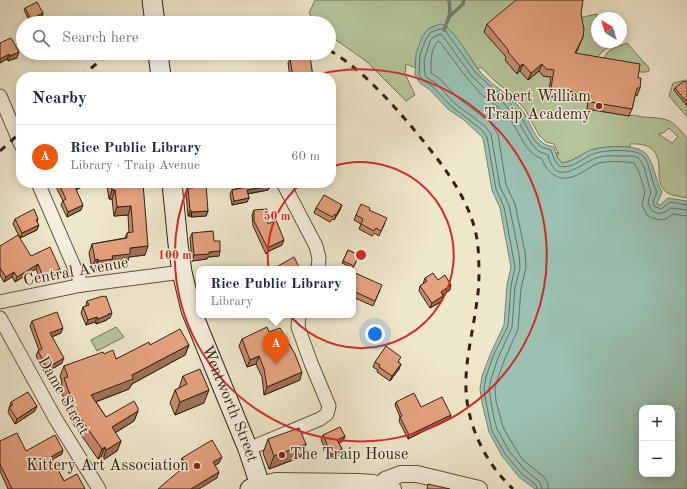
<!DOCTYPE html>
<html lang="en">
<head>
<meta charset="utf-8">
<style>
  :root { --surface:#fff; --page:#f2f2f3; --text:#1f2937; --muted:#747a83; --line:#e0e1e3; --accent:#ea580c }
  body { margin:0; font-family:"Old Standard TT",serif; background:var(--page); color:var(--text) }
  .controls { position:absolute; right:12px; bottom:12px; display:grid; overflow:hidden; border-radius:8px; box-shadow:0 2px 10px #0003 }
  .controls button { width:36px; height:36px; display:grid; place-items:center; padding:0; border:0; border-bottom:1px solid var(--line); background:var(--surface); color:var(--text); font:20px sans-serif }
  .compass { position:absolute; left:591px; top:12px; width:36px; height:36px; border-radius:50%; background:var(--surface); box-shadow:0 2px 10px #0003; rotate:322deg }
  .you { position:absolute; left:375px; top:334px; width:14px; height:14px; margin:-10px; border:3px solid #fff; border-radius:50%; background:#1a73e8; box-shadow:0 0 0 6px #1a73e833 }
  .badge { display:grid; place-items:center; width:26px; height:26px; border-radius:50%; background:var(--accent); color:#fff; font-size:13px; font-weight:700 }
  .pin { position:absolute; translate:-50% -33px; filter:drop-shadow(0 1px 2px #0008) }
  .pin::after { content:''; position:absolute; top:21px; width:14px; height:12px; background:inherit; clip-path:polygon(0 0,100% 0,50% 100%) }
  .popup { position:absolute; left:196px; top:266px; width:160px; height:52px; box-sizing:border-box; display:grid; place-content:center; border-radius:8px; background:var(--surface); filter:drop-shadow(0 1px 3px #0005); font-size:13px; white-space:nowrap; color:var(--muted) }
  .popup b { font-size:15px; color:var(--text) }
  .popup::after { content:''; position:absolute; left:50%; top:100%; margin-left:-8px; border:8px solid transparent; border-top-color:var(--surface) }
  .list { margin:0; padding:0; list-style:none }
  h2 { display:flex; justify-content:space-between; align-items:center; height:52px; margin:0; padding:0 16px; font-size:17px }
  h2 small { font-size:13px; font-weight:400; color:var(--muted) }
  .list li { display:grid; grid-template-columns:26px 1fr auto; gap:12px; align-items:center; box-sizing:border-box; height:64px; padding:0 16px; border-top:1px solid var(--line) }
  .list b { display:block; font-size:15px; white-space:nowrap }
  .list p { margin:0; font-size:13px; white-space:nowrap; color:var(--muted) }
  .list em { font-size:13px; font-style:normal; color:var(--muted) }
  .icon { flex:none; width:22px; height:22px; fill:none; stroke:currentColor; stroke-width:2; stroke-linecap:round; stroke-linejoin:round }
  .map { position:relative; flex:none; width:687px; height:489px; overflow:hidden }
  .search { position:absolute; background:var(--surface); box-shadow:0 2px 10px #0003; left:16px; top:16px; width:320px; height:44px; display:flex; align-items:center; gap:10px; box-sizing:border-box; padding:0 14px; border-radius:22px; color:var(--muted); font-size:15px }
  .panel { position:absolute; background:var(--surface); box-shadow:0 2px 10px #0003; left:16px; top:72px; width:320px; height:116px; border-radius:16px }
  .map>svg:first-child { display:block }
  .green { fill:#b5c69b; stroke:#747458; fill-rule:evenodd }
  .water { fill:#9ac1b2; stroke:#708173; fill-rule:evenodd }
  .lines { fill:none; stroke-linecap:round; stroke-linejoin:round }
  .shore { stroke:#667263; stroke-width:1 }
  .stream { stroke:#708173; stroke-width:3.5 }
  .minor-casing { stroke:#615342; stroke-width:15 }
  .tertiary-casing { stroke:#615342; stroke-width:18 }
  .secondary-casing { stroke:#322214; stroke-width:21 }
  .minor { stroke:#f5efdd; stroke-width:13 }
  .tertiary { stroke:#f5efdd; stroke-width:16 }
  .secondary { stroke:#f5efdd; stroke-width:19 }
  .rail { stroke:#322214; stroke-width:3; stroke-dasharray:7 7; stroke-linecap:butt }
  .wall { fill:#c58b6c; stroke:#322214 }
  .shaded-wall { fill:#a07158; stroke:#322214 }
  .building { fill:#e5a27e; stroke:#322214 }
  .ring { fill:none; stroke:#d62828; stroke-width:2 }
  .poi-dot { fill:#8f2418; stroke:#f5efdd; stroke-width:1.5 }
  .labels { text-anchor:middle; dominant-baseline:central; stroke-width:3; stroke-linejoin:round; paint-order:stroke }
  .poi-label { font-size:16px; fill:#322214; stroke:#f5efdd; text-anchor:end }
  .street-label { font-size:16px; fill:#322214; stroke:#f5efdd }
  .centre { fill:#d62828; stroke:#f5efdd; stroke-width:2 }
  .ring-label { font-size:12px; text-anchor:middle; font-weight:bold; fill:#d62828; stroke:#f5efdd; stroke-width:3; stroke-linejoin:round; paint-order:stroke }
</style>
</head>
<body>
<div class="map">
<svg width="687" height="489" viewBox="0 0 687 489">
  <rect width="100%" height="100%" fill="#efe7cb"/>
  <filter id="stains"><feTurbulence type="fractalNoise" baseFrequency=".005" numOctaves="4"/><feColorMatrix values="0 0 0 0 .2 0 0 0 0 .09 0 0 0 0 .02 0 0 0 .5 -.17"/></filter>
  <radialGradient id="worn" r=".72"><stop offset=".6" stop-color="#630" stop-opacity="0"/><stop offset="1" stop-color="#630" stop-opacity=".3"/></radialGradient>
  <!-- green -->
  <g class="green">
    <path d="M315 0H516L485 32 507 58 505 60 517 74 520 71 528 80 539 71 543 76 551 77 588 102 587 109 629 116C634 114 639 117 644 117 670 119 670 118 687 138V198C679 196 670 196 664 190 659 184 659 177 659 170 659 149 649 143 630 144V147C618 147 605 146 594 149 582 153 574 161 562 163L557 157V152L559 154 554 144 546 142 539 135 525 109 508 91 496 82 481 67 478 69C472 61 451 26 443 25 438 24 432 27 428 29L415 62 416 68 406 64 405 74 415 95 406 101 366 61 329 35V23H315L309 13ZM669 128 678 137 672 143 658 134 663 133Z"/>
    <path d="M597 14V42H620L605 49 597 57 574 55C583 43 581 32 579 18Z"/>
    <path d="M627 43 649 68V71C641 76 614 63 604 60 605 49 618 47 627 43Z"/>
    <polygon points="687,80 687,117 669,96 673,83"/>
    <polygon points="116,327 124,337 97,351 91,340"/>
  </g>
  <!-- water -->
  <path class="water" d="M440 24C453 26 469 57 477 68 489 84 508 93 521 109 530 119 532 135 543 143 545 145 550 146 554 147L557 157 562 163C575 162 582 152 595 149 607 146 640 144 647 155 655 166 655 180 662 192L657 204 660 205 668 198 687 201V489H535L519 477 502 456 489 432 482 403 480 389 482 376 490 355 504 325 507 285 511 267 500 208 492 190 483 138 464 120 448 109 430 90 420 83 415 75 416 53 422 37 428 29ZM642 408H672V474H642Z"/>
  <g class="lines">
    <!-- shore -->
    <g class="shore">
      <path d="M537 489 536 485 522 474 505 454 492 431 486 402 484 389 486 377 493 356 508 326 511 286 515 267 504 207 496 189 487 137 482 130 451 106 433 87 423 80 419 75 420 54 426 39 431 32 440 29H444L475 72 490 86 503 96 519 113 534 140 541 147 551 150 554 159 559 166C573 170 584 156 596 153 606 150 638 148 644 157 651 167 651 181 657 192L653 202 654 206 661 209 670 202 687 205"/>
      <path d="M542 489 540 482 525 470 509 451 497 429 493 414 489 389 491 379 498 358 512 327 515 287 520 268 519 254 509 205 500 187 491 134 485 126 454 103 436 83 426 77 425 74 424 61 430 41 434 37 440 34 442 35 471 75 486 90 500 99 515 116 531 143 538 151 548 155C556 188 578 165 596 158 604 155 614 156 623 156 628 156 634 155 638 158 646 164 647 183 651 192L648 202 651 210C659 216 664 213 671 208L687 210"/>
      <path d="M548 489V484L545 478 522 459 509 438 503 427 496 401 495 389 497 380 504 361 518 329 521 288 526 267 525 252 515 204 506 185 498 134 490 122 458 98 440 79 431 73C431 62 430 50 438 41L440 42C453 59 465 77 480 93 490 102 502 108 510 119 521 134 524 152 542 159 548 175 561 183 577 175 584 172 591 166 599 163 609 161 623 161 634 163L639 172 645 192 642 205 647 215 652 218 660 220 666 219 673 214 687 216"/>
    </g>
    <!-- stream -->
    <g class="stream">
      <polyline points="449,17 463,4 464,0"/>
      <polyline points="444,30 449,17 450,9 449,0"/>
    </g>
    <defs>
      <g id="minor">
        <polyline points="0,96 21,145"/>
        <polyline points="38,183 82,285"/>
        <polyline points="283,183 316,246 319,258 318,269"/>
        <polyline points="0,302 82,285 182,272"/>
        <polyline points="0,318 55,418 99,489"/>
        <polyline points="248,449 320,419 327,414 329,406 311,363 298,327 299,315"/>
      </g>
      <g id="tertiary">
        <polyline points="385,480 401,474 417,474 479,489"/>
        <polyline points="262,489 260,485 276,481 359,482 373,483 393,489"/>
      </g>
      <g id="secondary">
        <polyline points="152,0 155,23"/>
        <polyline points="158,53 161,77"/>
        <path id="s1" d="M172 183 178 244 182 272 191 310 248 449 260 485 250 489"/>
      </g>
    </defs>
    <!-- minor casing -->
    <use href="#minor" class="minor-casing"/>
    <!-- tertiary casing -->
    <use href="#tertiary" class="tertiary-casing"/>
    <!-- secondary casing -->
    <use href="#secondary" class="secondary-casing"/>
    <!-- minor -->
    <use href="#minor" class="minor"/>
    <!-- tertiary -->
    <use href="#tertiary" class="tertiary"/>
    <!-- secondary -->
    <use href="#secondary" class="secondary"/>
    <!-- rail -->
    <g class="rail">
      <path d="M183 23C207 18 234 18 259 23"/>
      <path d="M329 50C361 69 387 98 411 126 439 160 473 200 478 246 479 264 480 282 477 300 474 326 467 352 466 378 464 419 483 461 513 489"/>
      <polyline points="80,77 110,53"/>
      <polyline points="0,151 21,132"/>
    </g>
  </g>
  <!-- wall -->
  <g class="wall">
    <polygon points="25,8 43,13 42,16 30,22 24,10"/>
    <polygon points="581,14 583,37 576,53 638,78 640,88 637,96 635,95 632,109 629,116 587,109 588,102 548,96 551,77 543,76 539,71 528,80 520,71 517,74 505,60 506,57 484,32 487,24"/>
    <polygon points="0,43 17,58 8,61 7,59 0,63"/>
    <polygon points="290,59 313,77 290,77 288,63"/>
    <polygon points="687,84 687,106 674,90 675,88"/>
    <polygon points="54,183 89,183 88,184 76,190 81,210 67,217 61,205 63,201"/>
    <polygon points="108,183 143,183 145,255 129,257 127,263 111,264 109,268 95,270 95,268 92,269 89,253 92,244 125,238 127,233 129,232 128,215 114,216 112,199 109,199 107,186"/>
    <polygon points="244,183 269,183 270,186 268,190 248,194 249,198 247,202 232,205 230,194 232,190 244,187"/>
    <polygon points="192,185 208,211 206,216 191,217 190,216 188,216 186,193 188,188 191,188"/>
    <polygon points="316,208 340,210 334,220 333,219 330,222 314,213"/>
    <polygon points="254,210 268,224 282,245 267,252 266,254 253,226 252,215"/>
    <polygon points="369,210 385,223 379,236 374,233 372,236 359,229 361,224 354,220 356,215"/>
    <polygon points="15,219 38,219 37,222 37,230 20,238 13,224"/>
    <polygon points="192,233 214,241 219,256 208,257 207,259 192,261 190,238"/>
    <polygon points="0,246 31,256 58,274 41,282 36,269 15,282 12,277 4,282 0,275"/>
    <polygon points="348,250 359,255 353,268 342,263"/>
    <polygon points="353,272 380,290 373,306 353,297"/>
    <polygon points="425,278 438,280 450,290 443,295 442,301 430,308 419,291 420,286 423,284"/>
    <polygon points="87,301 110,318 107,319 107,320 96,324 95,322 86,325 81,313 83,307 86,306"/>
    <polygon points="32,321 61,333 52,337 62,363 45,373 36,356 38,351 39,350 30,326"/>
    <polygon points="269,332 300,380 264,395 262,377 256,364 247,367 239,346 242,339"/>
    <polygon points="150,345 189,345 185,355 132,384 129,389 96,402 106,417 138,411 134,421 115,433 121,441 117,451 103,460 101,457 98,459 72,422 60,388 62,382 60,376 64,366 104,354 116,359"/>
    <polygon points="375,362 399,362 399,369 390,381 377,372 378,370 373,367"/>
    <polygon points="183,376 204,403 175,415 170,403 175,390 179,388"/>
    <polygon points="11,402 35,411 15,424 8,412"/>
    <polygon points="396,402 421,407 450,418 408,439 399,421 400,417 395,405"/>
    <polygon points="323,435 345,436 343,441 339,443 342,449 340,454 330,459 321,440"/>
    <polygon points="268,439 306,444 301,457 269,469 263,453"/>
    <polygon points="0,441 26,451 62,454 52,459 64,481 85,489 8,489 0,471"/>
    <polygon points="182,458 219,463 215,465 217,478 182,468 180,464"/>
  </g>
  <!-- shaded-wall -->
  <g class="shaded-wall">
    <polygon points="43,13 42,16 30,22 31,19"/>
    <polygon points="19,52 17,58 8,61 10,56"/>
    <polygon points="9,54 7,59 0,63 0,59"/>
    <polygon points="523,64 520,71 517,74 520,66"/>
    <polygon points="542,64 539,71 528,80 531,73"/>
    <polygon points="303,75 302,77 292,77 293,77"/>
    <polygon points="83,183 89,183 88,184 73,191 75,187"/>
    <polygon points="270,186 268,190 246,194 247,190"/>
    <polygon points="112,190 115,190 112,199 109,199"/>
    <polygon points="249,198 247,202 232,205 234,201"/>
    <polygon points="83,205 81,210 67,217 68,212"/>
    <polygon points="342,205 340,210 334,220 336,215"/>
    <polygon points="131,206 128,215 114,216 117,207"/>
    <polygon points="190,211 192,211 190,216 188,216"/>
    <polygon points="208,211 206,216 191,217 192,212"/>
    <polygon points="39,225 37,230 20,238 22,233"/>
    <polygon points="284,240 282,245 267,252 269,247"/>
    <polygon points="148,246 145,255 129,257 127,263 111,264 109,268 95,270 98,261 130,248"/>
    <polygon points="220,251 219,256 208,257 207,259 192,261 194,255 209,252"/>
    <polygon points="98,259 95,268 92,269 95,260"/>
    <polygon points="38,264 36,269 15,282 17,277"/>
    <polygon points="60,269 58,274 41,282 43,277"/>
    <polygon points="14,272 12,277 4,282 6,277"/>
    <polygon points="451,285 450,290 439,297 441,292"/>
    <polygon points="443,296 442,301 430,308 432,303"/>
    <polygon points="112,313 110,318 107,319 107,320 96,324 98,319"/>
    <polygon points="97,317 95,322 86,325 88,320"/>
    <polygon points="63,328 61,333 49,338 50,333"/>
    <polygon points="189,345 185,355 132,384 129,389 87,405 91,395 132,375"/>
    <polygon points="259,356 256,364 247,367 250,360"/>
    <polygon points="64,358 62,363 45,373 47,368"/>
    <polygon points="401,364 399,369 390,381 392,376"/>
    <polygon points="302,372 300,380 264,395 267,387"/>
    <polygon points="209,390 204,403 175,415 180,402"/>
    <polygon points="37,406 35,411 15,424 17,419"/>
    <polygon points="138,411 134,421 108,437 112,427"/>
    <polygon points="451,415 450,418 408,439 409,435"/>
    <polygon points="345,436 343,441 336,444 337,440"/>
    <polygon points="121,441 117,451 103,460 106,450"/>
    <polygon points="306,444 301,457 269,469 274,456"/>
    <polygon points="105,447 101,457 98,459 102,449"/>
    <polygon points="342,449 340,454 330,459 331,454"/>
    <polygon points="63,450 62,454 50,461 51,457"/>
    <polygon points="222,457 219,463 211,468 213,462"/>
    <polygon points="219,472 217,478 199,489 191,489"/>
  </g>
  <!-- building -->
  <g class="building">
    <polygon points="516,0 583,0 581,14 584,29 583,37 575,53 640,64 638,78 641,78 640,88 637,88 632,109 590,102 591,95 551,88 554,70 546,69 542,64 531,73 523,64 520,66 508,52 509,51 487,24"/>
    <polygon points="37,2 43,13 31,19 25,8"/>
    <polygon points="11,38 19,52 10,56 9,54 0,59 0,43"/>
    <polygon points="310,56 313,77 303,77 303,75 293,77 290,59"/>
    <polygon points="243,74 244,77 224,77"/>
    <polygon points="256,75 256,77 245,77"/>
    <polygon points="684,81 687,84 687,102 675,88"/>
    <polygon points="58,183 83,183 75,187 83,205 68,212 63,201 66,199"/>
    <polygon points="111,183 143,183 148,246 130,248 130,254 112,256 113,259 98,261 98,259 95,260 92,244 127,238 127,233 133,232 131,206 117,207 115,190 112,190"/>
    <polygon points="246,183 269,183 270,186 247,190 249,198 234,201 232,190 247,187"/>
    <polygon points="206,184 208,211 192,212 192,211 190,211 188,188 193,188 192,185"/>
    <polygon points="324,195 342,205 336,215 335,214 332,217 316,208"/>
    <polygon points="361,204 370,208 369,210 387,218 381,231 376,228 374,231 361,224 363,219 356,215"/>
    <polygon points="34,209 38,219 36,220 39,225 22,233 15,219"/>
    <polygon points="267,209 268,224 276,220 284,240 269,247 268,249 254,221 254,210"/>
    <polygon points="213,231 214,241 220,241 220,251 209,252 209,254 194,255 192,233"/>
    <polygon points="18,235 31,256 50,247 60,269 43,277 38,264 17,277 14,272 6,277 0,268 0,246"/>
    <polygon points="348,250 359,255 354,266 343,261"/>
    <polygon points="294,257 300,269 279,269 278,266"/>
    <polygon points="353,272 382,285 375,301 353,291"/>
    <polygon points="433,273 438,280 445,275 451,285 441,292 443,296 432,303 420,286 427,281 425,278"/>
    <polygon points="103,296 104,297 106,296 112,313 108,314 108,315 98,319 97,317 88,320 83,307 89,305 87,301"/>
    <polygon points="57,312 63,328 50,333 64,358 47,368 38,351 42,349 32,321"/>
    <polygon points="267,327 269,332 280,328 295,354 302,372 267,387 264,369 259,356 250,360 242,339"/>
    <polygon points="180,329 189,345 132,375 133,379 91,395 106,417 134,401 138,408 138,411 112,427 121,441 106,450 105,447 102,449 76,412 64,378 68,377 64,366 103,352 104,354 113,350 116,359 149,342 150,345"/>
    <polygon points="386,346 401,357 398,362 401,364 392,376 379,367 380,365 375,362"/>
    <polygon points="200,369 209,390 180,402 175,390 187,384 183,376"/>
    <polygon points="28,392 37,406 17,419 9,407 13,405 11,402"/>
    <polygon points="414,393 421,407 442,397 451,415 409,435 400,417 402,416 396,402"/>
    <polygon points="340,427 345,436 337,440 342,449 331,454 323,435"/>
    <polygon points="299,428 306,444 274,456 268,439"/>
    <polygon points="17,433 26,451 55,435 63,450 51,457 64,481 77,474 85,489 12,489 0,464 0,441"/>
    <polygon points="212,440 222,457 213,462 219,472 191,489 158,489 186,465 182,458"/>
    <polygon points="428,484 450,489 427,489"/>
  </g>
  <!-- distance rings -->
  <g class="ring">
    <path d="M331 167A93 93 0 1 1 302 183"/>
    <path d="M308 77A186 186 0 1 1 189 184"/>
  </g>
  <!-- markers -->
  <g class="poi-dot">
    <circle cx="599" cy="106" r="4"/>
    <circle cx="282" cy="455" r="4"/>
    <circle cx="197" cy="466" r="4"/>
  </g>
  <g class="labels">
    <!-- poi labels -->
    <g class="poi-label">
      <text x="591" y="97">Robert William<tspan x="591" dy="18">Traip Academy</tspan></text>
      <text x="290" y="455" text-anchor="start">The Traip House</text>
      <text x="189" y="466">Kittery Art Association</text>
    </g>
    <!-- street labels -->
    <g class="street-label">
      <text transform="translate(76 272) rotate(-10)">Central Avenue</text>
      <text transform="translate(63 396) rotate(60)">Dame Street</text>
      <text stroke="none"><textPath href="#s1" startOffset="230">Wentworth Street</textPath></text>
    </g>
  </g>
  <circle cx="361" cy="255" r="6" class="centre"/>
  <g class="ring-label">
    <text x="277" y="220">50 m</text>
    <text x="175" y="259">100 m</text>
  </g>
  <rect width="100%" height="100%" filter="url(#stains)"/>
  <rect width="100%" height="100%" fill="url(#worn)"/>
</svg>
<div class="controls">
<button>+</button>
<button>−</button>
</div>
<svg class="compass" viewBox="-18 -18 36 36"><path d="M0-13l5 13h-10z" fill="#e53935"/><path d="M0 13l5-13h-10z" fill="#747a83"/></svg>
<div class="you"></div>
<div class="pin badge" style="left:276px;top:364px">A</div>
<div class="popup"><b>Rice Public Library</b>Library</div>
<div class="search"><svg class="icon" aria-label="search" viewBox="0 0 24 24"><circle cx="10" cy="10" r="6"/><path d="M15 15l6 6"/></svg>Search here</div>
<section class="panel">
<h2>Nearby<small></small></h2>
<ul class="list">
<li><span class="badge">A</span><div><b>Rice Public Library</b><p>Library · Traip Avenue</p></div><em>60 m</em></li>
</ul>
</section>
</div>
</body>
</html>
